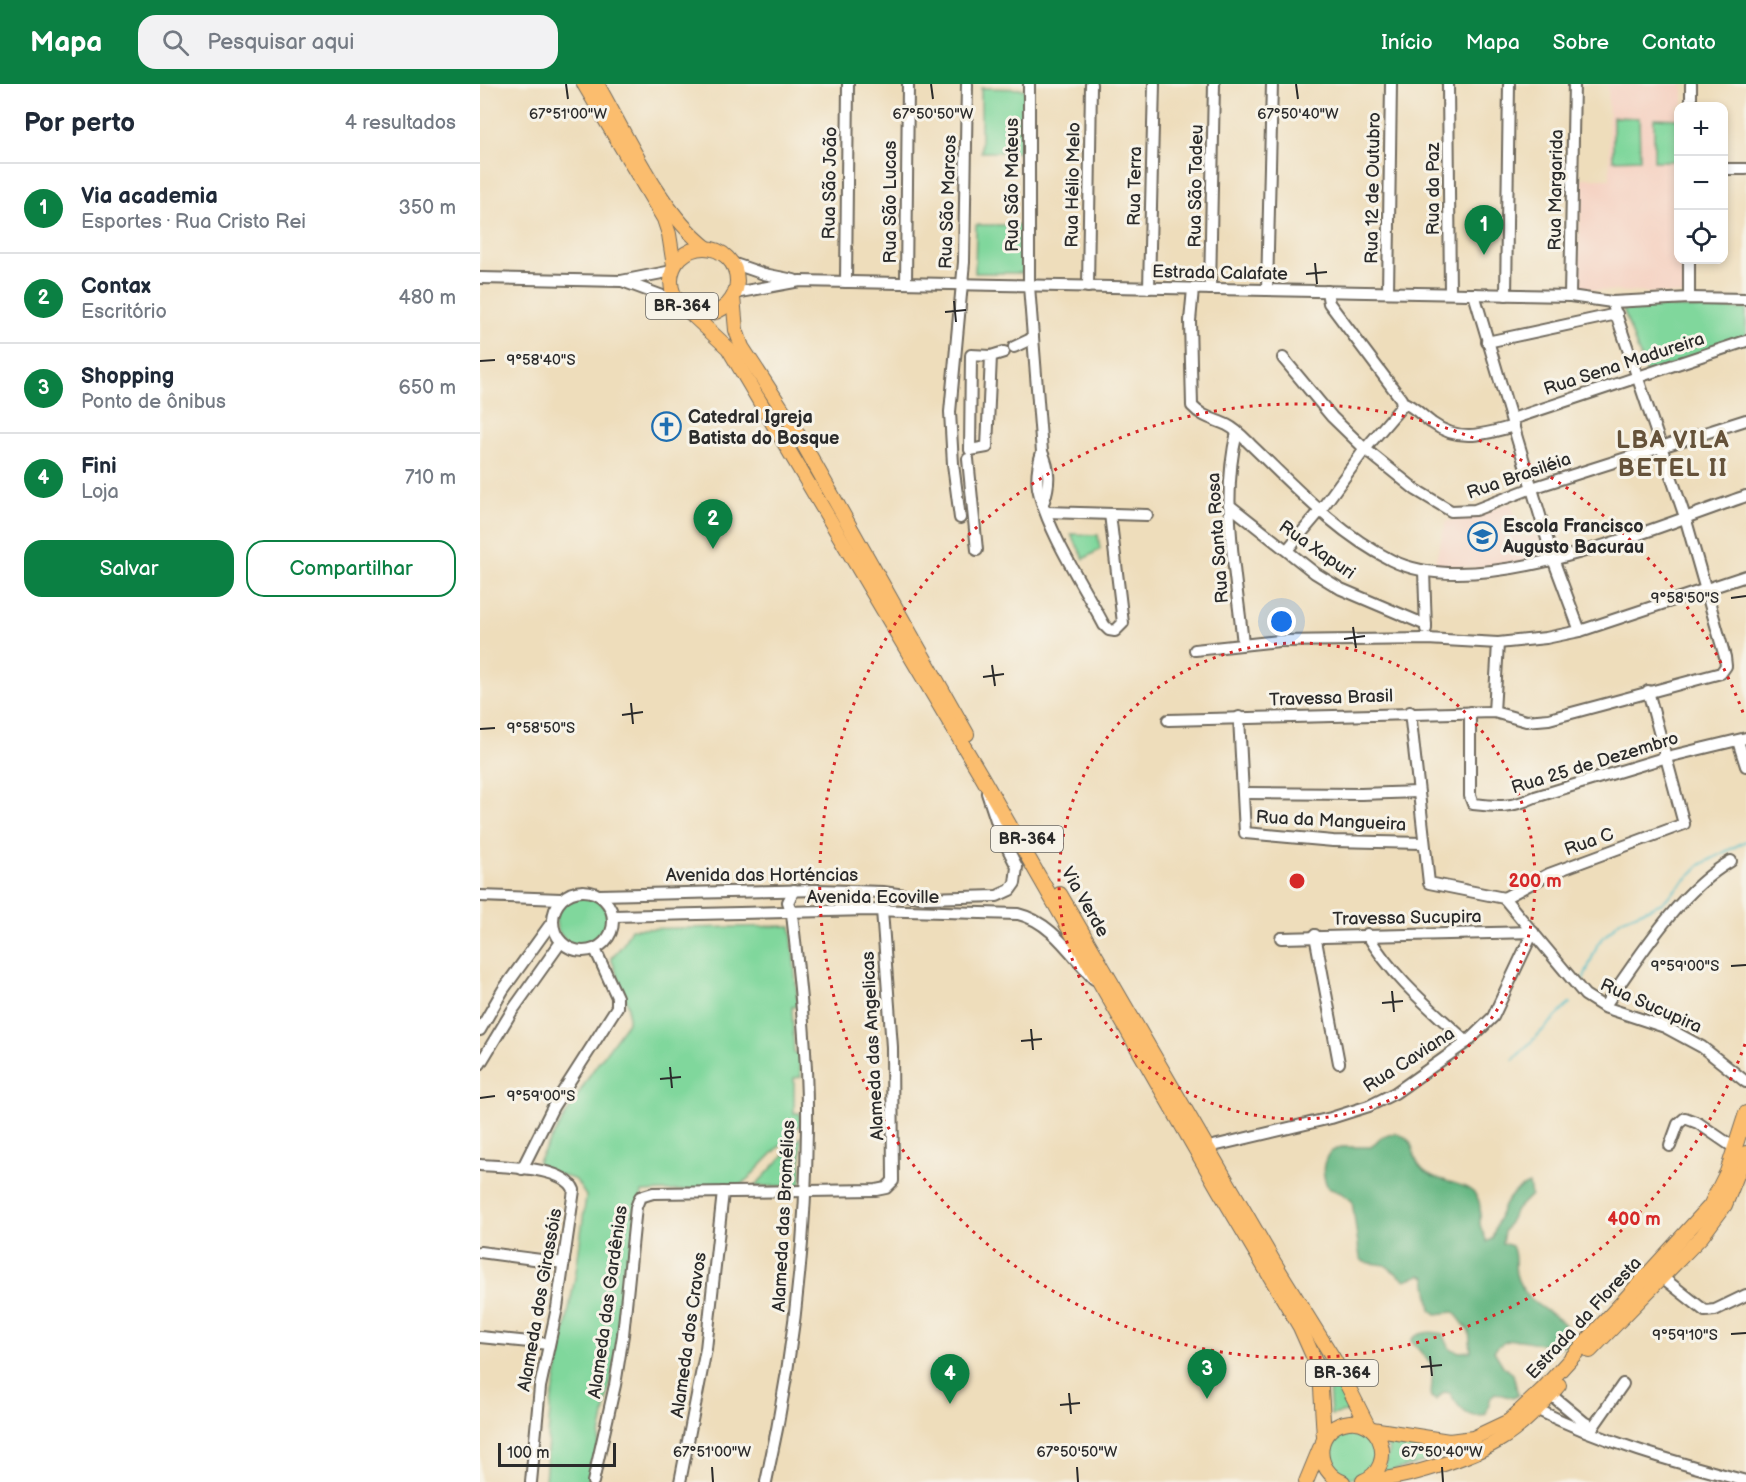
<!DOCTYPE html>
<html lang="pt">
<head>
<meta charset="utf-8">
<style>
  :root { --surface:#fff; --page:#f2f2f3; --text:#1f2937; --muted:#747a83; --line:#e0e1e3; --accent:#0b8043 }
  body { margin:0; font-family:"Balsamiq Sans",sans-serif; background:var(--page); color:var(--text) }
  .controls { position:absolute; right:18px; top:18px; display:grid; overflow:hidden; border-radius:12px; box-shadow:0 3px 9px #0003 }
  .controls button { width:54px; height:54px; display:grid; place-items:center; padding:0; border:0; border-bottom:2px solid var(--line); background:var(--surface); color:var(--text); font:30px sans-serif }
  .scale { position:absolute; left:18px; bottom:15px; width:118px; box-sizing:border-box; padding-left:6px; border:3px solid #2b2b2b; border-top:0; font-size:16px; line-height:21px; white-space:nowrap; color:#2b2b2b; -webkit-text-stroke:4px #f7f3e8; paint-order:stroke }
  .you { position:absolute; left:802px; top:538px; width:21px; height:21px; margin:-15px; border:4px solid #fff; border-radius:50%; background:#1a73e8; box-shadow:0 0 0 9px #1a73e833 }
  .badge { display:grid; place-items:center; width:39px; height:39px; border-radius:50%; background:var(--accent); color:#fff; font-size:20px; font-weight:700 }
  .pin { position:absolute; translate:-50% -50px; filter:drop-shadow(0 2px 3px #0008) }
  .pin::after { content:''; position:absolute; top:32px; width:21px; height:18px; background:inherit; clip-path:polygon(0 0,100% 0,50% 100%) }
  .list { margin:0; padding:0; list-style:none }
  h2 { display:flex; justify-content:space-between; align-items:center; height:78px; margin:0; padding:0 24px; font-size:26px }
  h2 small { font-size:20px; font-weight:400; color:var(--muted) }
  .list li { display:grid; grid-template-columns:39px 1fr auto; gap:18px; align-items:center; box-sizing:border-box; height:90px; padding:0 24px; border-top:2px solid var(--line) }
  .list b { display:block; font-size:22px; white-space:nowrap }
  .list p { margin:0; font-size:20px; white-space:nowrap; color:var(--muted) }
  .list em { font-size:20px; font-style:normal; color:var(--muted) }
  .actions { display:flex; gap:12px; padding:18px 24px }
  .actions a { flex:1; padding:14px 0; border:2px solid var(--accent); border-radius:18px; text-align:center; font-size:21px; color:var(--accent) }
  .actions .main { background:var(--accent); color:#fff }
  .icon { flex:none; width:33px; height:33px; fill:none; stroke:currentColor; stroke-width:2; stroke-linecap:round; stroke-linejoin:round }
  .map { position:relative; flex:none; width:1266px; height:1398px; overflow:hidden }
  header { display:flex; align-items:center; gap:36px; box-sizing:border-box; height:84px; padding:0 30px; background:var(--accent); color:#fff }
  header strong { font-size:28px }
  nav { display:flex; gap:33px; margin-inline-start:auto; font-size:21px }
  .search { width:420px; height:54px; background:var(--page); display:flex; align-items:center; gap:15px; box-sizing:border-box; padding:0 21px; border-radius:18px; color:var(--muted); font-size:22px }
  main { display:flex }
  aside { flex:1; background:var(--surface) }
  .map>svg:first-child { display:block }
  .built { fill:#f5d2c2 }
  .green { fill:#80d79c; stroke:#568164; stroke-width:1.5 }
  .forest { fill:#68b884; stroke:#4a7258; stroke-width:1.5 }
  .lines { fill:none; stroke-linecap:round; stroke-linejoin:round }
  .stream { stroke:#4bbac2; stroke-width:2 }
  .minor-casing { stroke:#6f695d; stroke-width:14 }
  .major-casing { stroke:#6f695d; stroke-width:16 }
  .minor { stroke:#fff; stroke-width:10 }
  .major { stroke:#fbbd6e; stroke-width:14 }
  .ticks { fill:none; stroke:#2b2b2b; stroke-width:2 }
  .ring { fill:none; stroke:#d62828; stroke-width:3; stroke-dasharray:3 6 }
  .labels { text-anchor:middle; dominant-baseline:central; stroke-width:6; stroke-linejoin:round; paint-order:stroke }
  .shield { fill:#f7f3e8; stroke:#686764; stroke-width:1.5 }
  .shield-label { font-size:16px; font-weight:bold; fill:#2b2b2b }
  .street-label { font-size:18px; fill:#2b2b2b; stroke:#f7f3e8 }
  .poi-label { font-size:18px; font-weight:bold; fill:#2b2b2b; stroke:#f7f3e8; text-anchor:start }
  .district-label { font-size:24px; font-weight:bold; letter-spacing:1.5px; fill:#65523a; stroke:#f7f3e8 }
  .ticks-label { font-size:15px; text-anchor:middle; fill:#2b2b2b; stroke:#f7f3e8; stroke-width:6; stroke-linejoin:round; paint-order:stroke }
  .centre { fill:#d62828; stroke:#f7f3e8; stroke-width:3 }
  .ring-label { font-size:18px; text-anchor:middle; font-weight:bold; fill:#d62828; stroke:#f7f3e8; stroke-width:6; stroke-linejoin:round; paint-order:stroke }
</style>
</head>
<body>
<header>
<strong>Mapa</strong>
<div class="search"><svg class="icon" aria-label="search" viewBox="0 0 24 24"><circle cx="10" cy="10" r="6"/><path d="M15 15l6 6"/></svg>Pesquisar aqui</div>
<nav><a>Início</a><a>Mapa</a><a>Sobre</a><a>Contato</a></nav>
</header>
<main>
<aside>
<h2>Por perto<small>4 resultados</small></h2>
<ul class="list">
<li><span class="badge">1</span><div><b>Via academia</b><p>Esportes · Rua Cristo Rei</p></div><em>350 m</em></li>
<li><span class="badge">2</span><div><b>Contax</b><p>Escritório</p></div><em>480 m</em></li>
<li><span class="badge">3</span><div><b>Shopping</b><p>Ponto de ônibus</p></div><em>650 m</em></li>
<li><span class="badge">4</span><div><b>Fini</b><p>Loja</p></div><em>710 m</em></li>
</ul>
<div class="actions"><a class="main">Salvar</a><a>Compartilhar</a></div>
</aside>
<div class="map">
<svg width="1266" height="1398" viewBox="0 0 1266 1398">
  <rect width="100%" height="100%" fill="#f7f3e8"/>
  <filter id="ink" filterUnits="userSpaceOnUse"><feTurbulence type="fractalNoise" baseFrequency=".0167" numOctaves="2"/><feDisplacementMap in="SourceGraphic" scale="12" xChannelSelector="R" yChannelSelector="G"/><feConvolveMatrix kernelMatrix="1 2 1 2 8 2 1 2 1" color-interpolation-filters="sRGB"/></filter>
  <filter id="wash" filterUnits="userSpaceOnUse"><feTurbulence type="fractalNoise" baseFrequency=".008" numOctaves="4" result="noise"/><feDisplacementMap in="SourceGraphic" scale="24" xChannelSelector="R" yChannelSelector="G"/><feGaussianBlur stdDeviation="1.35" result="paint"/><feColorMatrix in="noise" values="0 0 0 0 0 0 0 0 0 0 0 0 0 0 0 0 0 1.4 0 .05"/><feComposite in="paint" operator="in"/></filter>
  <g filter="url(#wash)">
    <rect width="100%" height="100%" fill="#edb"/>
    <!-- built -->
    <g class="built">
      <polygon points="1128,0 1203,0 1203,22 1198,22 1198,176 1206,176 1207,211 1097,205 1102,94 1130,95"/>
      <polygon points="1031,419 1042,454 1058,450 1065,475 1011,485 954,481 966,438"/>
    </g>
    <!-- green -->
    <g class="green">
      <polygon points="501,4 545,5 543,68 501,68"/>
      <polygon points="1133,33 1159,34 1160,75 1133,76"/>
      <polygon points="1174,34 1198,35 1198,77 1174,77"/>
      <polygon points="496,141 543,141 543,189 495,189"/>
      <polygon points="1142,222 1266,225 1266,257 1166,289"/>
      <polygon points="591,450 618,451 620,465 604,475"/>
      <circle cx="102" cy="836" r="26"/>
      <polygon points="311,842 318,922 312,923 314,969 319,969 321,993 314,994 314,1029 320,1029 321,1040 259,1104 162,1108 142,1239 111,1398 65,1398 70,1326 96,1188 106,1112 96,1096 61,1084 58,1077 111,989 148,938 148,921 131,874 142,862 151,845"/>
      <polygon points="321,1053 321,1101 274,1103"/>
      <polygon points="843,1270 875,1326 851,1331 849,1301"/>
      <circle cx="872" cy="1369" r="25"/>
      <polygon points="1020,1347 984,1366 901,1390 909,1369 905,1350 948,1361 971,1362"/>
    </g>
    <!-- forest -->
    <path class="forest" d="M915 1049C941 1056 927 1071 943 1086 958 1100 986 1096 997 1113 1002 1120 1000 1132 1000 1140 1001 1146 1005 1152 1007 1158L1012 1155C1020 1131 1023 1110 1049 1100L1051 1111 1035 1127 1024 1148 1022 1159 1032 1162C1037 1171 1034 1181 1036 1190 1038 1200 1046 1210 1053 1217 1066 1230 1097 1238 1088 1259 1070 1274 1036 1239 1014 1267L1023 1282 1033 1290 1038 1311 1033 1314 1015 1309 1011 1313 1006 1330C989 1338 978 1323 970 1309L964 1308 956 1316 951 1313 953 1282 931 1257C936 1247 953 1247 963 1250L970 1265 980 1268 991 1267 989 1247 974 1228 956 1230 951 1226 946 1193 941 1191 925 1196 905 1181 884 1178 880 1174 872 1117 861 1109 848 1104C842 1091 841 1080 850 1068L861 1063H891L900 1054Z"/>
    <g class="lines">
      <!-- stream -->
      <g class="stream">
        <polyline points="1101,901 1118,859 1141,836 1182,819 1220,781 1266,757"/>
        <polyline points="1033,976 1090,919"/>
      </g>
    </g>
  </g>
  <g filter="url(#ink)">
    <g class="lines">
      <defs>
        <g id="minor">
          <path d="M549 0V202L562 368C570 385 570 399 564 417"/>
          <polyline points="968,0 970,209"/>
          <polyline points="1211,22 1211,0"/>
          <polyline points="1244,85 1266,85"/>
          <polyline points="1209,176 1209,214"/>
          <polyline points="252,179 284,190 314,196"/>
          <polyline points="0,194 141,197 192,187"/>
          <polyline points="142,197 199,218"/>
          <polyline points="366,198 368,0"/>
          <polyline points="426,199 428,0"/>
          <polyline points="608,203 611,0"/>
          <polyline points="669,204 674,0"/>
          <path d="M713 205 710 237 712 322C722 333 734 335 747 341 757 346 764 354 771 361 815 403 857 449 911 476 998 520 1178 442 1266 412"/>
          <polyline points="730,205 734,0"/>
          <polyline points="787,206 792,0"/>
          <polyline points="908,208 911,0"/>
          <polyline points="255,209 320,197 1090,212 1132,218 1209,214 1266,215"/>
          <polyline points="994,210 1073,475 1100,547"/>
          <polyline points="1026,211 1029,0"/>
          <polyline points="1090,212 1094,0"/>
          <polyline points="1007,258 1137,230"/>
          <polyline points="534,263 553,254"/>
          <polyline points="511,272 507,363 490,366 491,271 511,272 524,268"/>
          <polyline points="803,274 852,333 885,365 936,406 971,427 995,426 1052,404 1266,336"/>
          <path d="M922 318C934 322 942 332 952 339 979 359 1005 350 1034 342"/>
          <polyline points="1032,335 1266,257"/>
          <path d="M757 348C740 417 756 490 763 560"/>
          <path d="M562 368C558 380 556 391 558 404 567 447 603 501 624 541L629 546 635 547 643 539 630 430"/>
          <polyline points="488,375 497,466"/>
          <polyline points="749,421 835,489 861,505 946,541"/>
          <polyline points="566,428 667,431"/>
          <polyline points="480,434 473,380 470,328 484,178 487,0"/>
          <polyline points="807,466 840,427 885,365 922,322 921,315 849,219 847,207"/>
          <polyline points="944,487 946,545"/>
          <polyline points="715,566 799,557 947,555 1018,559 1066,554 1100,547 1266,492"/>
          <polyline points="930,628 949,799 1024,814"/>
          <path d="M990 628V712L993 720C1019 723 1031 724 1055 713L1187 673 1266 654"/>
          <polyline points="1014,628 1018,559"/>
          <polyline points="759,633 765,749 853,757 943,759"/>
          <polyline points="688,636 1014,628 1046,637 1069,635 1241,589 1246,582 1245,573 1205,433 1132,218"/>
          <polyline points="1258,657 1266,682"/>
          <polyline points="763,709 881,710 938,708"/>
          <circle cx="103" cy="837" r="30"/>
          <polyline points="119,811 338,806 403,808 447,814 517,812 530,806 535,799 537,783 521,751 507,709"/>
          <polyline points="0,812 81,815"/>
          <polyline points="1024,814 1069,790 1204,740 1168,607"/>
          <polyline points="1024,814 1105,911 1124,923 1185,943 1222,963 1266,998"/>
          <path d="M133 832 389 826 538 830C572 838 591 871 614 895"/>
          <path d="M887 850C912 893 950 924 987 958"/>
          <polyline points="835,851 859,979"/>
          <path d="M1124 923C1159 873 1198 808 1251 777"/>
          <polyline points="0,946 23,906 72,838"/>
          <polyline points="0,980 32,927 81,858"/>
          <polyline points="1190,1062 1198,1040 1205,1034 1218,1039 1256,1065"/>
          <polyline points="729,1063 851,1034 889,1022 915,1009 987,958 1013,933 1053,848 801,854"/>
          <path d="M0 1081C24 1083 85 1082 94 1106L77 1224 60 1303 51 1398"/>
          <polyline points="42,1085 73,1023 137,923 137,913 115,865"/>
          <polyline points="0,1168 84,1179"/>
          <polyline points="1182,1193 1225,1227 1235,1226 1266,1211"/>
          <polyline points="0,1253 69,1260"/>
          <polyline points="1070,1310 1104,1338 1113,1343 1143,1300"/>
          <path d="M1056 1325C1122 1358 1194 1378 1266 1397"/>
          <polyline points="113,1398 135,1301 143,1251 156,1123 160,1113 173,1109 396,1106 406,1104 413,1097 412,963 402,826"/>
          <polyline points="200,1398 226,1265 243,1108"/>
          <path d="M286 1398C312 1282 326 1162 327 1043 328 972 320 901 312 830L308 818 314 806"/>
        </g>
        <g id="major">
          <polyline points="104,0 184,135 189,150 194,182"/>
          <path d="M117 0C147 52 180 128 227 164"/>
          <circle cx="224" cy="197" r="33"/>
          <polyline points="253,213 256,246 262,263 312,340 487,650"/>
          <polyline points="206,225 248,264 502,693 740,1108 820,1243 840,1288 844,1353"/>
          <polyline points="580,810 795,1180 855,1277 888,1342"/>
          <polyline points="1110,1267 1222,1152 1245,1121 1266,1069"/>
          <polyline points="892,1345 969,1357 993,1354 1029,1337 1064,1304 1230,1122 1247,1088 1266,1029"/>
          <path d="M889 1395C918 1398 995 1372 1021 1355 1043 1342 1062 1320 1079 1301"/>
          <polyline points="826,1398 840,1364"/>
          <path d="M863 1398C835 1388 833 1347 864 1339 901 1329 918 1383 883 1397"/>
        </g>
      </defs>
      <!-- minor casing -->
      <use href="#minor" class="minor-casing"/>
      <!-- major casing -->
      <use href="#major" class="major-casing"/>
      <!-- minor -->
      <use href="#minor" class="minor"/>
      <!-- major -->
      <use href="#major" class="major"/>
    </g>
  </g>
  <!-- ticks -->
  <path class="ticks" d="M86 0 88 15M451 0 453 15M816 0 818 15M835 179 837 200M826 190 847 188M474 217 476 238M465 228 486 226M0 277 15 276M1251 514 1266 512M873 543 876 564M864 555 885 552M512 581 515 602M503 593 524 590M151 619 153 640M142 631 163 628M0 645 15 644M1251 882 1266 881M912 907 914 928M902 919 923 917M551 945 553 966M541 957 562 955M190 983 192 1004M180 995 201 993M0 1014 15 1012M1251 1250 1266 1249M950 1272 952 1292M941 1283 962 1281M589 1309 591 1330M580 1321 600 1319M232 1383 233 1398M597 1383 598 1398M962 1383 963 1398"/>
  <!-- distance rings -->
  <g class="ring">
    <circle cx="817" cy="797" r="238"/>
    <path d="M1265 960A477 477 0 1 1 1265 634"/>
  </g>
  <!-- icons -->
  <defs>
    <symbol id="church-ring" viewBox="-11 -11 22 22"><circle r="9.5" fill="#f7f3e8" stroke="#1f6fb2" stroke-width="1.5"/><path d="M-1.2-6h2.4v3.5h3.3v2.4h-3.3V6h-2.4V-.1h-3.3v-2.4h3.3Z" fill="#1f6fb2"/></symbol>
    <symbol id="school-ring" viewBox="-11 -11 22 22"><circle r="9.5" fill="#f7f3e8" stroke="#1f6fb2" stroke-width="1.5"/><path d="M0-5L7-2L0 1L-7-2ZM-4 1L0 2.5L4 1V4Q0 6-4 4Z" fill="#1f6fb2"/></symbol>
  </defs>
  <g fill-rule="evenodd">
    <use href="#church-ring" x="170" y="326" width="33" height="33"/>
    <use href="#school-ring" x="986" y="436" width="33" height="33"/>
  </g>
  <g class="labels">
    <!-- shield labels -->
    <g class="shield">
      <rect x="166" y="209" width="72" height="26" rx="4.5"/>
      <rect x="511" y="742" width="72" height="26" rx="4.5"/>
      <rect x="826" y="1276" width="72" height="26" rx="4.5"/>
    </g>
    <g class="shield-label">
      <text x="202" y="222">BR-364</text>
      <text x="547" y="755">BR-364</text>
      <text x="862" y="1289">BR-364</text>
    </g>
    <!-- street labels -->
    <g class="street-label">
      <text transform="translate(350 99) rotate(-89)">Rua São João</text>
      <text transform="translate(532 101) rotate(-90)">Rua São Mateus</text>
      <text transform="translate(593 101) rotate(-89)">Rua Hélio Melo</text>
      <text transform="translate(655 102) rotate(-89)">Rua Terra</text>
      <text transform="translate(716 102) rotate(-89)">Rua São Tadeu</text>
      <text transform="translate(893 104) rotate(-89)">Rua 12 de Outubro</text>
      <text transform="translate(953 105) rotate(-90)">Rua da Paz</text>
      <text transform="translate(1076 106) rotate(-89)">Rua Margarida</text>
      <text transform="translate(410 118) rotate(-90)">Rua São Lucas</text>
      <text transform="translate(468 118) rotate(-88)">Rua São Marcos</text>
      <text transform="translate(740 189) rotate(1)">Estrada Calafate</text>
      <text transform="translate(1144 280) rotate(-18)">Rua Sena Madureira</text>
      <text transform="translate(1039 392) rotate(-19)">Rua Brasiléia</text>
      <text transform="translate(738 454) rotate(-94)">Rua Santa Rosa</text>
      <text transform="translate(837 466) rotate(35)">Rua Xapuri</text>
      <text transform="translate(851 614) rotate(-2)">Travessa Brasil</text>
      <text transform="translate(1115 679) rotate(-17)">Rua 25 de Dezembro</text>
      <text transform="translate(851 737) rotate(3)">Rua da Mangueira</text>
      <text transform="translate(1109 758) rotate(-20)">Rua C</text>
      <text x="282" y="791">Avenida das Horténcias</text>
      <text x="393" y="813">Avenida Ecoville</text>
      <text transform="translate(605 818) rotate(60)">Via Verde</text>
      <text transform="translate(927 834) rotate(-1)">Travessa Sucupira</text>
      <text transform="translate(1171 922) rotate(24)">Rua Sucupira</text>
      <text transform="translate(393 962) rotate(-93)">Alameda das Angelicas</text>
      <text transform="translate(929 976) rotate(-33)">Rua Caviana</text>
      <text transform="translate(304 1132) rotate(-87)">Alameda das Bromélias</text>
      <text transform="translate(60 1216) rotate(-80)">Alameda dos Girassóis</text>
      <text transform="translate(128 1218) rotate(-82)">Alameda das Gardênias</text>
      <text transform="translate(1104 1234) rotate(-47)">Estrada da Floresta</text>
      <text transform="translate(209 1251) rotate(-82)">Alameda dos Cravos</text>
    </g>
    <!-- poi labels -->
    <g class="poi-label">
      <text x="208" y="333">Catedral Igreja<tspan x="208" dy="21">Batista do Bosque</tspan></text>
      <text x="1023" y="442">Escola Francisco<tspan x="1023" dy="21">Augusto Bacurau</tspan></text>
    </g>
    <!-- district labels -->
    <g class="district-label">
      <text x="1193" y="356">LBA VILA<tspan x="1193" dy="28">BETEL II</tspan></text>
    </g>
  </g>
  <g class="ticks-label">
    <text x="88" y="35">67°51'00"W</text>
    <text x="453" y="35">67°50'50"W</text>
    <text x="818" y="35">67°50'40"W</text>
    <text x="61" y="281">9°58'40"S</text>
    <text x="1205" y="519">9°58'50"S</text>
    <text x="61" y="649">9°58'50"S</text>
    <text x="1205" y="887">9°59'00"S</text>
    <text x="61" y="1017">9°59'00"S</text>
    <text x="1205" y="1256">9°59'10"S</text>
    <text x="232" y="1373">67°51'00"W</text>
    <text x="597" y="1373">67°50'50"W</text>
    <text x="962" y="1373">67°50'40"W</text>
  </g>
  <circle cx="817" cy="797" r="9" class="centre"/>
  <g class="ring-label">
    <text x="1055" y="803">200 m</text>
    <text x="1154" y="1141">400 m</text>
  </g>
</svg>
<div class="controls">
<button>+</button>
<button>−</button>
<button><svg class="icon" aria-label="locate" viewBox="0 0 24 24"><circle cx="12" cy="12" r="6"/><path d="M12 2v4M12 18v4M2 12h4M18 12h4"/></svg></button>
</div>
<div class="scale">100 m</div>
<div class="you"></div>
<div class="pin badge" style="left:1004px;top:171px">1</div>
<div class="pin badge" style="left:233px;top:465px">2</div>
<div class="pin badge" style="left:727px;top:1315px">3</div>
<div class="pin badge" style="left:470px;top:1320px">4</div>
</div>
</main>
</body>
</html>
